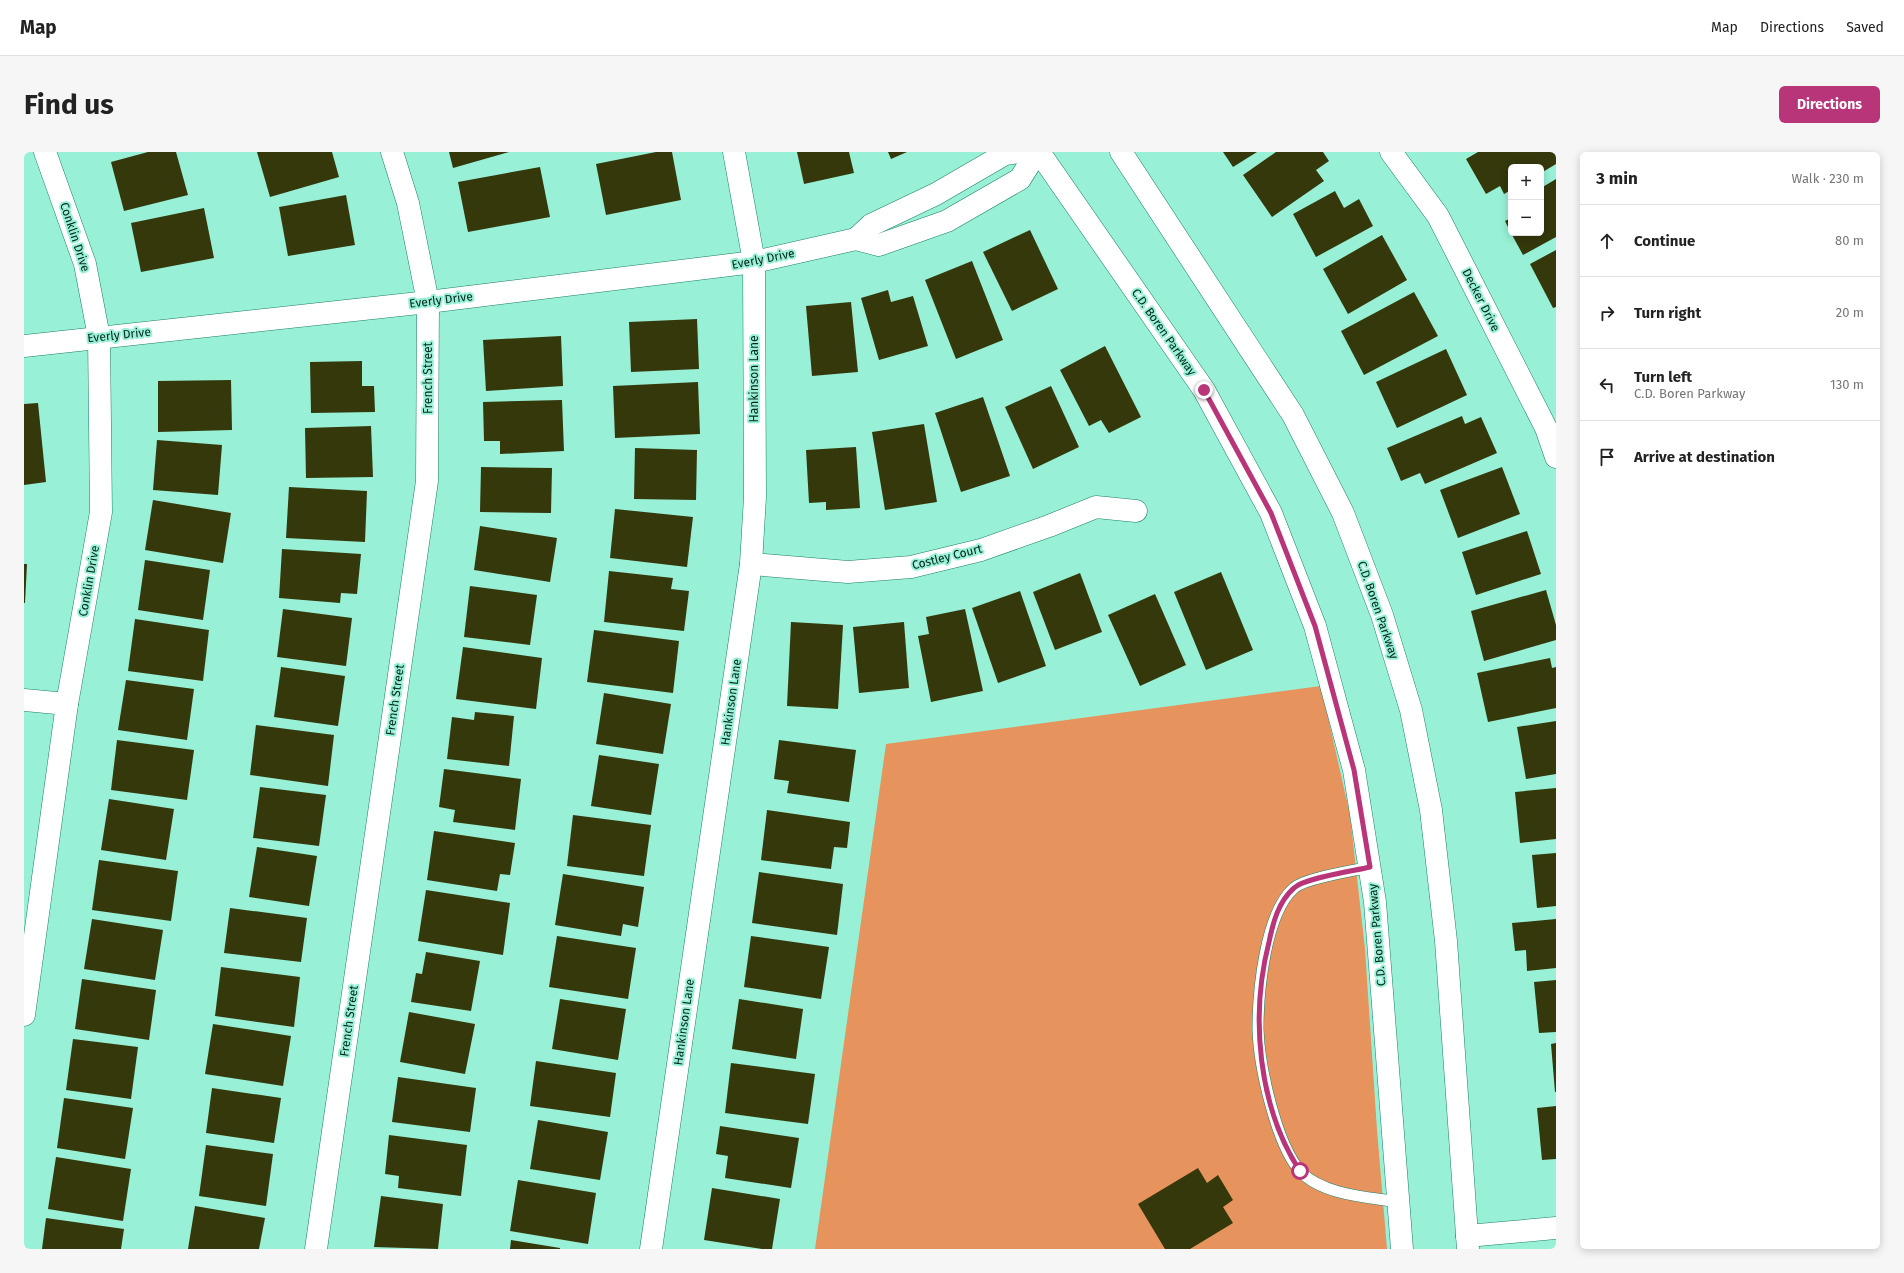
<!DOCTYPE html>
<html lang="en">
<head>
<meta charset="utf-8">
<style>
  :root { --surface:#fff; --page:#f6f6f6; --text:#222; --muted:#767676; --line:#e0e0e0; --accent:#b9357a }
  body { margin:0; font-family:"Fira Sans",sans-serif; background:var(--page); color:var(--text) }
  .controls { position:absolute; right:12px; top:12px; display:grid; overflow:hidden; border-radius:6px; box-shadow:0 2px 10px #0003 }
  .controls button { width:36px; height:36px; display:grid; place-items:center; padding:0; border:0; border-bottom:1px solid var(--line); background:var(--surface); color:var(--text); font:20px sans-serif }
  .stop { position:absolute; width:12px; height:12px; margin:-9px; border:3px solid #b9357a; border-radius:50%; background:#fff }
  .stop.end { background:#b9357a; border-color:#fff; box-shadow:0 1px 4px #0008 }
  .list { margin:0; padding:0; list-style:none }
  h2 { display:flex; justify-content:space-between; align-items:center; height:52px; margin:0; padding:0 16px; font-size:17px }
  h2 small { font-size:13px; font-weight:400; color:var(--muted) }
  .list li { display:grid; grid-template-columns:26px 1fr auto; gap:12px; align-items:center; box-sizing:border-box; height:72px; padding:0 16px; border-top:1px solid var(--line) }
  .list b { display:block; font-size:15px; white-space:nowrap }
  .list p { margin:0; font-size:13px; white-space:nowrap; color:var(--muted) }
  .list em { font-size:13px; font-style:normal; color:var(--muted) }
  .icon { flex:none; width:22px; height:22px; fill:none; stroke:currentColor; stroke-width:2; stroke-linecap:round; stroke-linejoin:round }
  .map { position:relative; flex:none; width:1532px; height:1097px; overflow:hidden; border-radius:6px }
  header { display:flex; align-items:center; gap:24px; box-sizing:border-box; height:56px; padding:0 20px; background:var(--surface); border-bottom:1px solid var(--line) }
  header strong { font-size:19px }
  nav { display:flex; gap:22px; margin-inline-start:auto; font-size:14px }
  .intro { display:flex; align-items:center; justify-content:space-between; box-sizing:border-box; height:96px; padding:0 24px }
  h1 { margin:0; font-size:28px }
  .button { padding:10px 18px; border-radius:6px; background:var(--accent); color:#fff; font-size:14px; font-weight:700 }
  main { display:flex; gap:24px; padding:0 24px }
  aside { flex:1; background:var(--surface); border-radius:6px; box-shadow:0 2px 10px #0003 }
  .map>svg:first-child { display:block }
  .green { fill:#e6935d }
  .building { fill:#35380b }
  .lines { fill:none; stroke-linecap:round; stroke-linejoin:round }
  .service-casing { stroke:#1c7e67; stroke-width:12 }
  .minor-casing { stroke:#1c7e67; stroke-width:23 }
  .tertiary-casing { stroke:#1c7e67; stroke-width:23 }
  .service { stroke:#fff; stroke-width:11 }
  .minor { stroke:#fff; stroke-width:22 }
  .tertiary { stroke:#fff; stroke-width:22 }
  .route { stroke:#b9357a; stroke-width:5 }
  .labels { text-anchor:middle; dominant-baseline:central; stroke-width:4; stroke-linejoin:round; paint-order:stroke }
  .street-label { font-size:12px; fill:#00231a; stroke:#98f1d6 }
</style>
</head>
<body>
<header>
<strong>Map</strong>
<nav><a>Map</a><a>Directions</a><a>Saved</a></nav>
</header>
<div class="intro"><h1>Find us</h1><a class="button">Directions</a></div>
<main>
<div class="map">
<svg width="1532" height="1097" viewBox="0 0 1532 1097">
  <rect width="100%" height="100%" fill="#98f1d6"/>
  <!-- green -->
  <polygon class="green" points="1297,534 1326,663 1341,797 1353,978 1363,1097 791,1097 862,592"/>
  <!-- building -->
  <g class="building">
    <polygon points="124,0 152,0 164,43 100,59 87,10"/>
    <polygon points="233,0 308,0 315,25 246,45"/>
    <polygon points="425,0 485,0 429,16"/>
    <polygon points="632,0 648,0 657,48 582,63 572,12"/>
    <polygon points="773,0 825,0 830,21 780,32"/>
    <polygon points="864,0 883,0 867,7"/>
    <polygon points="1199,0 1233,0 1209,15"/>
    <polygon points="1252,0 1299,0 1305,9 1292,18 1300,29 1248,65 1219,23"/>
    <polygon points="1454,0 1532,0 1532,12 1517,21 1517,15 1487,15 1487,38 1480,42 1476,34 1462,42 1442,7"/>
    <polygon points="516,15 526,65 444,80 434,30"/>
    <polygon points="1532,27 1532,85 1499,103 1487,81 1517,81 1517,36"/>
    <polygon points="1311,39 1320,56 1335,47 1349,74 1292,105 1269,62"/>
    <polygon points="322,43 331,93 264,104 255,55"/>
    <polygon points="180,56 190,106 117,120 107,71"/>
    <polygon points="1487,66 1487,81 1481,69"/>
    <polygon points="1006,78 1034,137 988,159 959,100"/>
    <polygon points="1358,83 1383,128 1324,162 1299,117"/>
    <polygon points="1532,98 1532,155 1529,156 1506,112"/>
    <polygon points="948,109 979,188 932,207 901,128"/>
    <polygon points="864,138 867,150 889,144 904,194 855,208 837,146"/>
    <polygon points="1390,140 1414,184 1340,223 1317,179"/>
    <polygon points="827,150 834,220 788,224 782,154"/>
    <polygon points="673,167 675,217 607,220 605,170"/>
    <polygon points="537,184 539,234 462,239 459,188"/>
    <polygon points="1081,194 1117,265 1085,281 1077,268 1065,274 1036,218"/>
    <polygon points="1422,197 1443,243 1373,276 1352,230"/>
    <polygon points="338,209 338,234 350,234 351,260 287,261 286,210"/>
    <polygon points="207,228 208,278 134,280 134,229"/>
    <polygon points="674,230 676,282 591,286 589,234"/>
    <polygon points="1027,234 1055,295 1009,317 981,255"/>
    <polygon points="959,245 986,324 937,340 911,261"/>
    <polygon points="538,248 540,299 476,302 476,289 460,289 459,250"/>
    <polygon points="14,251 22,330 0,333 0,252"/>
    <polygon points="1438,264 1441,272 1457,265 1473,301 1401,332 1396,321 1377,329 1363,296"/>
    <polygon points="900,272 913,350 861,358 848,280"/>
    <polygon points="347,274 349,325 282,326 281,276"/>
    <polygon points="133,288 198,293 194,343 129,338"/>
    <polygon points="832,295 836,356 802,358 802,350 785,351 782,298"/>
    <polygon points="611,296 673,298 672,348 610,347"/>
    <polygon points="457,315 528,316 527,361 456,360"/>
    <polygon points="1478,315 1496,362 1434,386 1416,338"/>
    <polygon points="265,335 343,339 341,390 262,386"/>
    <polygon points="129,348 207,361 199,411 121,398"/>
    <polygon points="591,357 669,365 663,415 586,406"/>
    <polygon points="456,374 533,386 526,430 450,418"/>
    <polygon points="1503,379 1517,422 1452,443 1438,400"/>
    <polygon points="258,397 337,402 333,442 317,441 316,451 255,446"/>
    <polygon points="121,408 186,418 179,468 114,458"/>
    <polygon points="0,412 3,412 1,451 0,451"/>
    <polygon points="585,419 649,426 647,437 665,439 660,479 580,470"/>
    <polygon points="1197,420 1229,498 1182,518 1150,440"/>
    <polygon points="1056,421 1078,480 1031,498 1009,440"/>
    <polygon points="446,434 513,443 506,493 440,485"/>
    <polygon points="1522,438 1532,473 1532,488 1460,509 1447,459"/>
    <polygon points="996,439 1022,514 974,531 948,456"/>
    <polygon points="1131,442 1162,513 1116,534 1084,463"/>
    <polygon points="259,457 328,466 322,514 253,505"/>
    <polygon points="941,457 959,539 907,550 894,484 905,482 902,465"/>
    <polygon points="111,467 185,478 179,529 104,519"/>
    <polygon points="767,470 819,473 814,557 763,554"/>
    <polygon points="880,470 885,536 835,541 829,475"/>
    <polygon points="570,478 655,489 649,541 563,530"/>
    <polygon points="439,495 518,506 512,557 432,547"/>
    <polygon points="1526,506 1528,516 1532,515 1532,556 1464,570 1453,521"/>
    <polygon points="257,515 321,524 314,574 250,565"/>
    <polygon points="102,528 170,537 163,588 94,578"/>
    <polygon points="580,541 647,552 639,602 572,592"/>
    <polygon points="451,560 490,564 485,614 423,607 428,565 450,568"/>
    <polygon points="1532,569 1532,622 1502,627 1493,575"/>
    <polygon points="232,573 310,583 304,634 226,623"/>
    <polygon points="93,588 170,598 163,648 87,638"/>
    <polygon points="755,588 832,598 825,650 763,641 765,629 750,627"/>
    <polygon points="575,603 635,612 627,663 567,654"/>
    <polygon points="420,617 497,627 491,678 429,670 431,658 415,655"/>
    <polygon points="236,635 302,643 295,694 229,686"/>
    <polygon points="1532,636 1532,687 1496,691 1491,640"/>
    <polygon points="85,647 150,657 142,708 77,698"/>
    <polygon points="743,658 826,670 823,696 810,695 807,717 737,708"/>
    <polygon points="549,663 627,673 620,724 543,714"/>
    <polygon points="410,679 491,691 486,723 476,722 473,739 403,728"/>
    <polygon points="233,695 293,704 285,754 225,745"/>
    <polygon points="1532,701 1532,754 1513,756 1508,703"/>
    <polygon points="75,708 154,719 147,769 68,758"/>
    <polygon points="735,720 819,732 813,783 728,771"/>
    <polygon points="539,722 620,735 614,775 599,772 597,784 531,773"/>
    <polygon points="402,738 486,751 479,803 394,789"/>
    <polygon points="206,756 283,766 277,810 200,801"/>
    <polygon points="68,767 139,778 131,828 60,817"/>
    <polygon points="1532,767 1532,816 1503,819 1502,798 1491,799 1488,771"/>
    <polygon points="533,784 612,796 604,847 525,835"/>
    <polygon points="727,784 805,795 797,847 720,835"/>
    <polygon points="402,800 456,809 447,859 387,850 392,821 398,822"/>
    <polygon points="197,815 276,825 270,875 191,864"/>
    <polygon points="58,827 132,838 125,888 51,877"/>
    <polygon points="1532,828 1532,880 1515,881 1510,830"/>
    <polygon points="536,847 602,857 594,908 528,897"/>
    <polygon points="715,847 779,857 772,907 708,897"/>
    <polygon points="385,860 451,872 441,922 376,910"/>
    <polygon points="189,872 267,884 259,934 181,922"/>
    <polygon points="49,887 114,895 107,947 42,938"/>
    <polygon points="1532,891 1532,940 1531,940 1527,892"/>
    <polygon points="512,909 592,921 586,965 506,954"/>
    <polygon points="707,911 791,922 784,972 701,961"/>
    <polygon points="374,925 452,936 446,980 368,970"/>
    <polygon points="188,936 257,946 250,991 182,981"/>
    <polygon points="40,946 109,956 101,1007 33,996"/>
    <polygon points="1532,954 1532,1007 1518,1008 1513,956"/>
    <polygon points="514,968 584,980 576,1028 506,1017"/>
    <polygon points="696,974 775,986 767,1036 701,1026 704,1004 692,1002"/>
    <polygon points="365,983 443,993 437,1044 374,1036 375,1024 361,1022"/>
    <polygon points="182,993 249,1002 242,1054 175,1044"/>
    <polygon points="32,1005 107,1017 99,1069 24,1057"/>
    <polygon points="1174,1016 1183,1031 1194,1023 1209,1048 1199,1055 1209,1071 1166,1097 1141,1097 1114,1052"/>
    <polygon points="494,1028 572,1041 564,1092 486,1079"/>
    <polygon points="688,1036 756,1047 748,1097 738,1097 680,1088"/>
    <polygon points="357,1044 419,1052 414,1097 350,1095"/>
    <polygon points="171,1054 241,1066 235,1097 164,1097"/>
    <polygon points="22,1066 100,1077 97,1097 18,1097"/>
    <polygon points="487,1088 536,1096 536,1097 486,1097"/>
  </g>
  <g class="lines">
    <defs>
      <path id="service" d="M1346 715C1329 719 1281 726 1270 736 1241 761 1234 840 1234 877 1235 913 1252 993 1277 1020 1299 1043 1344 1045 1374 1050"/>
      <g id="minor">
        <polyline points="1367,0 1414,64 1522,276 1532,305"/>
        <polyline points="832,87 847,73 912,42 981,2 995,0"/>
        <polyline points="0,194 404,150 730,110 832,87 855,93 923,69 996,27 1013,0"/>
        <polyline points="727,412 824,420 887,415 957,398 1025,374 1072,355 1112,359"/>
        <polyline points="0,548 43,552"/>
        <polyline points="0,863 43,552 77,360 75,185 61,112 21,0"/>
        <polyline points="1443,1084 1532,1076"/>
        <polyline points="292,1097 403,329 404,150 384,51 368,0"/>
        <polyline points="627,1097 727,412 731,345 730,110 710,0"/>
      </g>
      <g id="tertiary">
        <polyline points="1015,0 1180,238 1247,361 1291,474 1330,618 1351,750 1378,1097"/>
        <polyline points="1097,0 1269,263 1319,361 1358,463 1387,558 1407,658 1422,789 1444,1097"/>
      </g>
    </defs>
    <!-- service casing -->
    <use href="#service" class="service-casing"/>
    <!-- minor casing -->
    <use href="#minor" class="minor-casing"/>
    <!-- tertiary casing -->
    <use href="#tertiary" class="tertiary-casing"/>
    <!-- service -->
    <use href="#service" class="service"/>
    <!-- minor -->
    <use href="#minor" class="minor"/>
    <!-- tertiary -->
    <use href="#tertiary" class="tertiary"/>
  </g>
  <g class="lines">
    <!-- route -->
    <path class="route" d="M1180 238 1247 361 1291 474 1330 618 1346 715C1330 719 1280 726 1270 736 1254 750 1249 771 1245 790 1226 864 1234 955 1276 1019"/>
  </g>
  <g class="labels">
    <!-- street labels -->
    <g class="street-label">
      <text transform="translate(51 85) rotate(72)">Conklin Drive</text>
      <text transform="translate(739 107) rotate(-11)">Everly Drive</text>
      <text transform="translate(417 148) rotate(-7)">Everly Drive</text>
      <text transform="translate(1457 148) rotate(63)">Decker Drive</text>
      <text transform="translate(1140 180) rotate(55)">C.D. Boren Parkway</text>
      <text transform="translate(95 183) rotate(-6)">Everly Drive</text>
      <text transform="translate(404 226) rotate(-90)">French Street</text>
      <text transform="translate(730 227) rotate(-90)">Hankinson Lane</text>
      <text transform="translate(923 405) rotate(-14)">Costley Court</text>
      <text transform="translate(65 429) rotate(-80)">Conklin Drive</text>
      <text transform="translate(1354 458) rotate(71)">C.D. Boren Parkway</text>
      <text transform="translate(371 548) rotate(-82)">French Street</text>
      <text transform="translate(707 550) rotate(-82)">Hankinson Lane</text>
      <text transform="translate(1353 783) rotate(-95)">C.D. Boren Parkway</text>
      <text transform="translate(325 869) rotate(-82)">French Street</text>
      <text transform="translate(660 870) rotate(-82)">Hankinson Lane</text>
    </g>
  </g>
</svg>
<div class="controls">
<button>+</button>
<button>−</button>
</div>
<div class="stop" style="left:1276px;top:1019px"></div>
<div class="stop end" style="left:1180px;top:238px"></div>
</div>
<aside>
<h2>3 min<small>Walk · 230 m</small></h2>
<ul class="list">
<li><svg class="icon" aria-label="ahead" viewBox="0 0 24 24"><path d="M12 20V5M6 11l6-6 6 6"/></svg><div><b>Continue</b></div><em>80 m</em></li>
<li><svg class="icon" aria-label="right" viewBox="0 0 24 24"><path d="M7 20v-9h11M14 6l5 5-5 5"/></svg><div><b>Turn right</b></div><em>20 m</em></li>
<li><svg class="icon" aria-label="left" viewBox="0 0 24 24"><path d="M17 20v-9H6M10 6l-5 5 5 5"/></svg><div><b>Turn left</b><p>C.D. Boren Parkway</p></div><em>130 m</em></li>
<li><svg class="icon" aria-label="arrive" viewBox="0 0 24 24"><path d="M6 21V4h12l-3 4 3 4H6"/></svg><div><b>Arrive at destination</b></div></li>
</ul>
</aside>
</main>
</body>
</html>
